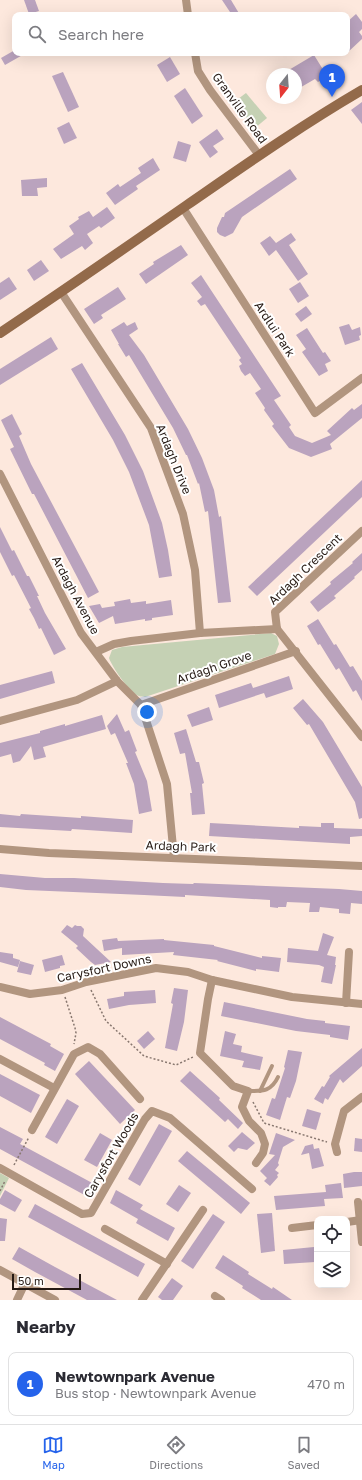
<!DOCTYPE html>
<html lang="en">
<head>
<meta charset="utf-8">
<style>
  :root { --surface:#fff; --page:#f2f2f3; --text:#2b2b33; --muted:#7c7c81; --line:#e1e1e2; --accent:#2563eb }
  body { margin:0; font-family:"Golos Text",sans-serif; background:var(--page); color:var(--text) }
  .controls { position:absolute; right:12px; bottom:12px; display:grid; overflow:hidden; border-radius:8px; box-shadow:0 4px 16px #0002 }
  .controls button { width:36px; height:36px; display:grid; place-items:center; padding:0; border:0; border-bottom:1px solid var(--line); background:var(--surface); color:var(--text); font:20px sans-serif }
  .compass { position:absolute; left:266px; top:68px; width:36px; height:36px; border-radius:50%; background:var(--surface); box-shadow:0 4px 16px #0002; rotate:197deg }
  .scale { position:absolute; left:12px; bottom:10px; width:69px; box-sizing:border-box; padding-left:4px; border:2px solid #261a14; border-top:0; font-size:11px; line-height:14px; white-space:nowrap; color:#261a14; -webkit-text-stroke:3px #fff; paint-order:stroke }
  .you { position:absolute; left:147px; top:712px; width:14px; height:14px; margin:-10px; border:3px solid #fff; border-radius:50%; background:#1a73e8; box-shadow:0 0 0 6px #1a73e833 }
  .badge { display:grid; place-items:center; width:26px; height:26px; border-radius:50%; background:var(--accent); color:#fff; font-size:13px; font-weight:700 }
  .pin { position:absolute; translate:-50% -33px; filter:drop-shadow(0 1px 2px #0008) }
  .pin::after { content:''; position:absolute; top:21px; width:14px; height:12px; background:inherit; clip-path:polygon(0 0,100% 0,50% 100%) }
  .list { margin:0; padding:0; list-style:none }
  h2 { display:flex; justify-content:space-between; align-items:center; height:52px; margin:0; padding:0 16px; font-size:17px }
  h2 small { font-size:13px; font-weight:400; color:var(--muted) }
  .list li { display:grid; grid-template-columns:26px 1fr auto; gap:12px; align-items:center; box-sizing:border-box; height:64px; margin:0 8px 8px; padding:0 8px; border:1px solid var(--line); border-radius:8px }
  .list b { display:block; font-size:15px; white-space:nowrap }
  .list p { margin:0; font-size:13px; white-space:nowrap; color:var(--muted) }
  .list em { font-size:13px; font-style:normal; color:var(--muted) }
  .icon { flex:none; width:22px; height:22px; fill:none; stroke:currentColor; stroke-width:2; stroke-linecap:round; stroke-linejoin:round }
  .map { position:relative; flex:none; width:362px; height:1300px; overflow:hidden }
  .search { position:absolute; background:var(--surface); box-shadow:0 4px 16px #0002; left:12px; right:12px; top:12px; height:44px; display:flex; align-items:center; gap:10px; box-sizing:border-box; padding:0 14px; border-radius:8px; color:var(--muted); font-size:15px }
  .sheet { height:124px; background:var(--surface) }
  nav { display:flex; justify-content:space-around; align-items:center; box-sizing:border-box; height:56px; border-top:1px solid var(--line); background:var(--surface); font-size:11px; color:var(--muted) }
  nav a { display:grid; justify-items:center; gap:2px }
  nav .on { color:var(--accent) }
  .map>svg:first-child { display:block }
  .green { fill:#c5d1b4 }
  .building { fill:#baa3be }
  .lines { fill:none; stroke-linecap:round; stroke-linejoin:round }
  .path { stroke:#88776f; stroke-width:1.5; stroke-dasharray:2 2; stroke-linecap:butt }
  .lane { stroke:#b1957f; stroke-width:4 }
  .street { stroke:#b1957f; stroke-width:8 }
  .secondary { stroke:#936a4a; stroke-width:10 }
  .labels { text-anchor:middle; dominant-baseline:central; stroke-width:4; stroke-linejoin:round; paint-order:stroke }
  .street-label { font-size:12px; fill:#261a14; stroke:#fff }
</style>
</head>
<body>
<div class="map">
<svg width="362" height="1300" viewBox="0 0 362 1300">
  <rect width="100%" height="100%" fill="#fde8dd"/>
  <!-- green -->
  <g class="green">
    <polygon points="246,93 267,118 255,128 234,102"/>
    <path d="M271 633 277 636 279 644 275 654 145 697C143 696 141 697 139 696 130 693 112 667 109 658L112 650 122 647Z"/>
    <polygon points="0,1173 9,1178 0,1196"/>
  </g>
  <!-- building -->
  <g class="building">
    <polygon points="24,0 35,0 39,11 29,14"/>
    <polygon points="222,0 231,0 240,15 232,15"/>
    <polygon points="356,14 362,22 362,29 359,32 362,36 362,39 347,53 347,22"/>
    <polygon points="15,50 15,53 26,53 5,65 1,58"/>
    <polygon points="314,55 327,76 318,82 315,79 296,90 296,74 282,74"/>
    <polygon points="170,57 180,74 167,82 157,65"/>
    <polygon points="63,72 79,107 68,112 52,76"/>
    <polygon points="185,88 203,116 192,124 174,96"/>
    <polygon points="362,102 362,124 351,110"/>
    <polygon points="69,122 77,138 64,144 57,128"/>
    <polygon points="217,129 224,139 213,146 218,152 210,158 199,142"/>
    <polygon points="178,141 191,145 186,162 173,158"/>
    <polygon points="153,158 160,170 136,186 138,189 115,205 106,193 118,184 120,187 141,173 138,168"/>
    <polygon points="290,169 297,179 242,217 233,233 225,237 220,235 217,232 217,228 222,217 224,217 225,213"/>
    <polygon points="47,178 47,187 37,188 38,196 22,196 21,180"/>
    <polygon points="107,207 115,218 101,228 99,226 87,234 93,243 85,250 82,246 61,259 53,249 74,234 69,226 79,219 78,217 89,211 93,217"/>
    <polygon points="291,233 296,240 289,245 308,274 298,281 276,250 269,256 260,243 270,236 276,243"/>
    <polygon points="181,245 188,255 146,284 139,274 154,264 153,262"/>
    <polygon points="41,260 49,271 34,281 27,270"/>
    <polygon points="201,275 281,396 274,400 291,425 289,427 295,436 312,443 331,435 327,431 352,408 354,410 362,404 362,418 330,444 332,449 311,457 289,448 272,426 274,424 264,410 265,408 255,393 261,389 250,373 245,376 241,371 239,366 242,364 239,360 241,358 205,304 201,306 197,301 202,297 191,283"/>
    <polygon points="9,277 17,289 0,300 0,283"/>
    <polygon points="300,282 309,296 298,303 289,289"/>
    <polygon points="118,287 126,299 101,315 103,318 94,324 84,309"/>
    <polygon points="306,306 312,314 301,322 295,314"/>
    <polygon points="124,322 127,326 135,322 138,329 129,335 144,355 188,429 202,458 214,490 219,517 221,516 231,602 218,603 208,511 205,512 199,483 198,484 187,455 186,455 173,428 129,355 126,357 118,344 119,344 111,330"/>
    <polygon points="349,324 352,330 360,327 361,335 359,336 360,340 345,345 339,327"/>
    <polygon points="307,328 323,353 325,352 331,361 325,364 328,371 319,376 302,352 306,349 296,335"/>
    <polygon points="51,337 58,349 0,385 0,369"/>
    <polygon points="82,363 125,435 143,471 162,523 168,550 172,576 159,578 149,525 129,472 113,440 71,369"/>
    <polygon points="12,414 22,434 19,436 31,464 99,592 88,598 34,494 32,494 10,449 14,447 1,420"/>
    <polygon points="362,480 362,497 257,596 248,587"/>
    <polygon points="0,527 12,551 14,550 27,576 29,576 39,596 37,596 45,613 66,649 54,655 41,628 39,629 34,618 29,609 31,608 14,575 12,576 0,552"/>
    <polygon points="362,553 362,570 354,577 355,578 334,596 336,598 318,612 310,602 331,584 330,582 353,563 352,562"/>
    <polygon points="130,599 131,603 146,601 146,604 171,600 173,615 152,618 152,620 145,621 145,619 115,624 113,616 99,623 89,606 100,604 102,608 115,606 114,602"/>
    <polygon points="318,619 334,645 336,644 350,667 353,666 362,681 362,701 356,690 353,692 339,668 336,670 320,644 318,645 307,626"/>
    <polygon points="52,671 55,683 0,699 0,685"/>
    <polygon points="289,676 293,689 266,698 264,693 219,708 215,695 251,683 253,688"/>
    <polygon points="303,699 323,722 362,787 362,818 359,819 355,802 309,724 307,725 293,708"/>
    <polygon points="209,707 213,720 192,727 187,715"/>
    <polygon points="117,714 125,732 129,730 137,751 135,752 147,781 152,811 139,814 134,784 126,763 128,763 115,733 111,735 107,726"/>
    <polygon points="102,715 106,729 43,747 46,757 34,760 31,746 20,761 13,763 11,754 0,757 0,743 40,733 40,731 65,724 65,726"/>
    <polygon points="186,729 196,762 199,762 204,783 202,784 205,814 192,815 190,793 192,793 185,753 180,754 174,733"/>
    <polygon points="0,814 20,816 21,814 81,818 81,816 133,820 132,833 72,829 71,831 0,827"/>
    <polygon points="210,823 299,828 299,826 321,827 321,823 334,823 334,828 362,829 362,836 350,837 350,844 209,836"/>
    <polygon points="0,874 45,878 74,878 163,883 193,884 194,883 339,889 362,891 362,904 351,903 350,914 339,913 339,909 320,907 319,912 309,912 310,903 287,902 286,907 278,907 278,908 270,907 270,900 185,895 185,897 144,895 26,890 0,887"/>
    <polygon points="67,925 72,928 75,925 77,926 81,926 84,929 83,936 111,962 95,965 91,962 76,948 78,946 61,932"/>
    <polygon points="323,933 334,937 327,955 336,957 335,965 336,965 332,984 321,982 324,967 319,965 287,962 288,948 318,951"/>
    <polygon points="117,938 118,941 164,939 164,940 214,945 214,946 262,958 262,956 281,958 279,972 256,969 256,971 217,961 218,960 173,955 174,952 122,955 122,948 104,951 102,940"/>
    <polygon points="0,952 13,954 13,958 20,960 18,967 0,962"/>
    <polygon points="62,955 65,965 60,966 60,968 45,972 42,960"/>
    <polygon points="20,961 34,965 31,975 17,972"/>
    <polygon points="174,988 188,990 184,1022 177,1051 165,1048 173,1004 171,1003"/>
    <polygon points="155,990 156,1003 129,1005 109,1009 107,999 124,996 124,992"/>
    <polygon points="224,1002 307,1019 325,1021 325,1023 350,1026 348,1040 330,1037 330,1035 296,1031 221,1016"/>
    <polygon points="0,1017 51,1044 50,1046 64,1054 55,1071 44,1065 45,1063 0,1039"/>
    <polygon points="148,1031 155,1039 144,1049 137,1041"/>
    <polygon points="225,1031 236,1034 233,1044 242,1046 241,1052 263,1057 260,1070 242,1067 244,1061 220,1056"/>
    <polygon points="362,1048 362,1066 343,1083 340,1079 328,1100 325,1098 323,1104 314,1099 322,1086 324,1087 330,1077 329,1076"/>
    <polygon points="288,1050 302,1052 296,1081 290,1098 287,1097 280,1120 266,1115 272,1098 275,1099 285,1068 284,1067"/>
    <polygon points="89,1061 135,1110 120,1124 75,1074"/>
    <polygon points="190,1071 220,1098 219,1100 243,1123 238,1129 228,1119 225,1122 180,1081"/>
    <polygon points="0,1074 40,1095 31,1113 0,1096"/>
    <polygon points="67,1099 79,1106 57,1144 45,1137"/>
    <polygon points="307,1109 321,1113 316,1130 302,1126"/>
    <polygon points="159,1124 172,1131 140,1186 128,1179"/>
    <polygon points="0,1127 23,1139 20,1144 96,1185 90,1198 0,1149"/>
    <polygon points="242,1132 255,1143 247,1150 238,1148 234,1152 228,1146"/>
    <polygon points="100,1133 112,1140 97,1167 84,1160"/>
    <polygon points="276,1133 295,1140 283,1147 278,1163 279,1165 275,1170 279,1173 277,1175 278,1177 270,1186 264,1181 267,1178 260,1171 275,1155 269,1154"/>
    <polygon points="355,1138 362,1139 362,1152 354,1151"/>
    <polygon points="313,1144 314,1149 319,1148 324,1166 312,1169 309,1153 301,1155 305,1146"/>
    <polygon points="187,1151 250,1203 241,1214 178,1161"/>
    <polygon points="354,1172 362,1172 362,1186 344,1188 343,1174"/>
    <polygon points="341,1183 343,1198 324,1199 325,1206 276,1210 274,1196 326,1192 325,1185"/>
    <polygon points="179,1185 191,1193 178,1212 166,1204"/>
    <polygon points="5,1190 22,1200 15,1212 0,1204 0,1199"/>
    <polygon points="116,1190 143,1205 140,1209 175,1228 168,1241 136,1223 138,1219 110,1203"/>
    <polygon points="35,1204 145,1264 138,1277 28,1217"/>
    <polygon points="272,1213 275,1251 261,1253 257,1214"/>
    <polygon points="213,1214 225,1222 193,1269 181,1261"/>
    <polygon points="0,1218 7,1219 5,1241 0,1241"/>
    <polygon points="19,1247 55,1267 117,1300 87,1300 35,1272 12,1259"/>
    <polygon points="314,1247 315,1262 284,1264 283,1250"/>
    <polygon points="223,1255 249,1272 248,1274 272,1289 273,1287 292,1300 261,1300 242,1288 243,1286 215,1268"/>
    <polygon points="172,1278 183,1286 173,1300 162,1300 158,1297"/>
  </g>
  <g class="lines">
    <!-- path -->
    <g class="path">
      <polyline points="91,990 106,1021 144,1056 176,1065 193,1057"/>
      <polyline points="65,997 75,1028 76,1033 74,1044"/>
      <polyline points="253,1102 264,1123 327,1142"/>
      <polyline points="14,1165 29,1137"/>
      <polyline points="0,1191 5,1181"/>
    </g>
    <!-- lane -->
    <g class="lane">
      <path d="M248 1091C262 1091 271 1092 278 1077"/>
      <polyline points="260,1091 272,1066"/>
    </g>
    <!-- street -->
    <g class="street">
      <polyline points="186,0 188,15"/>
      <polyline points="195,53 198,71 210,90 259,155"/>
      <polyline points="183,208 315,413 362,378"/>
      <polyline points="61,292 151,428 183,514 195,570 200,633"/>
      <polyline points="0,474 81,633 117,681 141,705 167,784 174,858"/>
      <polyline points="277,629 362,737"/>
      <polyline points="277,629 275,612 362,531"/>
      <polyline points="96,652 114,644 131,641 200,633 277,629"/>
      <polyline points="141,705 296,651"/>
      <polyline points="0,721 77,700 117,681"/>
      <polyline points="0,849 49,853 362,866"/>
      <polyline points="212,980 208,999 200,1053 233,1086 248,1091 242,1107 249,1121 261,1133 265,1144 263,1153 256,1163"/>
      <polyline points="0,987 30,994 62,990 86,982 156,968 188,972 212,980 292,997 362,1004"/>
      <polyline points="346,1003 349,952"/>
      <polyline points="0,1059 54,1088"/>
      <polyline points="32,1130 74,1054 88,1047 100,1054 140,1099"/>
      <polyline points="337,1152 335,1144 344,1111 362,1097"/>
      <polyline points="0,1168 82,1214 91,1213 145,1119 152,1111 170,1118 252,1189"/>
      <polyline points="358,1202 362,1242"/>
      <polyline points="347,1222 361,1220"/>
      <polyline points="292,1228 317,1225"/>
      <polyline points="105,1229 167,1264"/>
      <polyline points="0,1270 55,1300"/>
      <polyline points="215,1296 221,1300"/>
      <polyline points="17,1300 25,1283"/>
      <polyline points="142,1300 203,1210"/>
    </g>
    <!-- secondary -->
    <path class="secondary" d="M0 333C63 291 125 248 187 205 245 165 302 125 362 90"/>
  </g>
  <g class="labels">
    <!-- street labels -->
    <g class="street-label">
      <text transform="translate(240 108) rotate(54)">Granville Road</text>
      <text transform="translate(275 329) rotate(57)">Ardlui Park</text>
      <text transform="translate(174 459) rotate(68)">Ardagh Drive</text>
      <text transform="translate(305 569) rotate(-44)">Ardagh Crescent</text>
      <text transform="translate(76 595) rotate(62)">Ardagh Avenue</text>
      <text transform="translate(214 667) rotate(-19)">Ardagh Grove</text>
      <text transform="translate(181 846) rotate(2)">Ardagh Park</text>
      <text transform="translate(104 968) rotate(-12)">Carysfort Downs</text>
      <text transform="translate(111 1155) rotate(-60)">Carysfort Woods</text>
    </g>
  </g>
</svg>
<div class="controls">
<button><svg class="icon" aria-label="locate" viewBox="0 0 24 24"><circle cx="12" cy="12" r="6"/><path d="M12 2v4M12 18v4M2 12h4M18 12h4"/></svg></button>
<button><svg class="icon" aria-label="layers" viewBox="0 0 24 24"><path d="M12 4l9 5-9 5-9-5zM3 14l9 5 9-5"/></svg></button>
</div>
<svg class="compass" viewBox="-18 -18 36 36"><path d="M0-13l5 13h-10z" fill="#e53935"/><path d="M0 13l5-13h-10z" fill="#7c7c81"/></svg>
<div class="scale">50 m</div>
<div class="you"></div>
<div class="pin badge" style="left:332px;top:97px">1</div>
<div class="search"><svg class="icon" aria-label="search" viewBox="0 0 24 24"><circle cx="10" cy="10" r="6"/><path d="M15 15l6 6"/></svg>Search here</div>
</div>
<section class="sheet">
<h2>Nearby<small></small></h2>
<ul class="list">
<li><span class="badge">1</span><div><b>Newtownpark Avenue</b><p>Bus stop · Newtownpark Avenue</p></div><em>470 m</em></li>
</ul>
</section>
<nav>
<a class="on"><svg class="icon" aria-label="map" viewBox="0 0 24 24"><path d="M3 6l6-2 6 2 6-2v14l-6 2-6-2-6 2zM9 4v14M15 6v14"/></svg>Map</a>
<a><svg class="icon" aria-label="directions" viewBox="0 0 24 24"><path d="M12 3l9 9-9 9-9-9zM9 14v-3h6M13 9l2 2-2 2"/></svg>Directions</a>
<a><svg class="icon" aria-label="saved" viewBox="0 0 24 24"><path d="M7 4h10v16l-5-4-5 4z"/></svg>Saved</a>
</nav>
</body>
</html>
